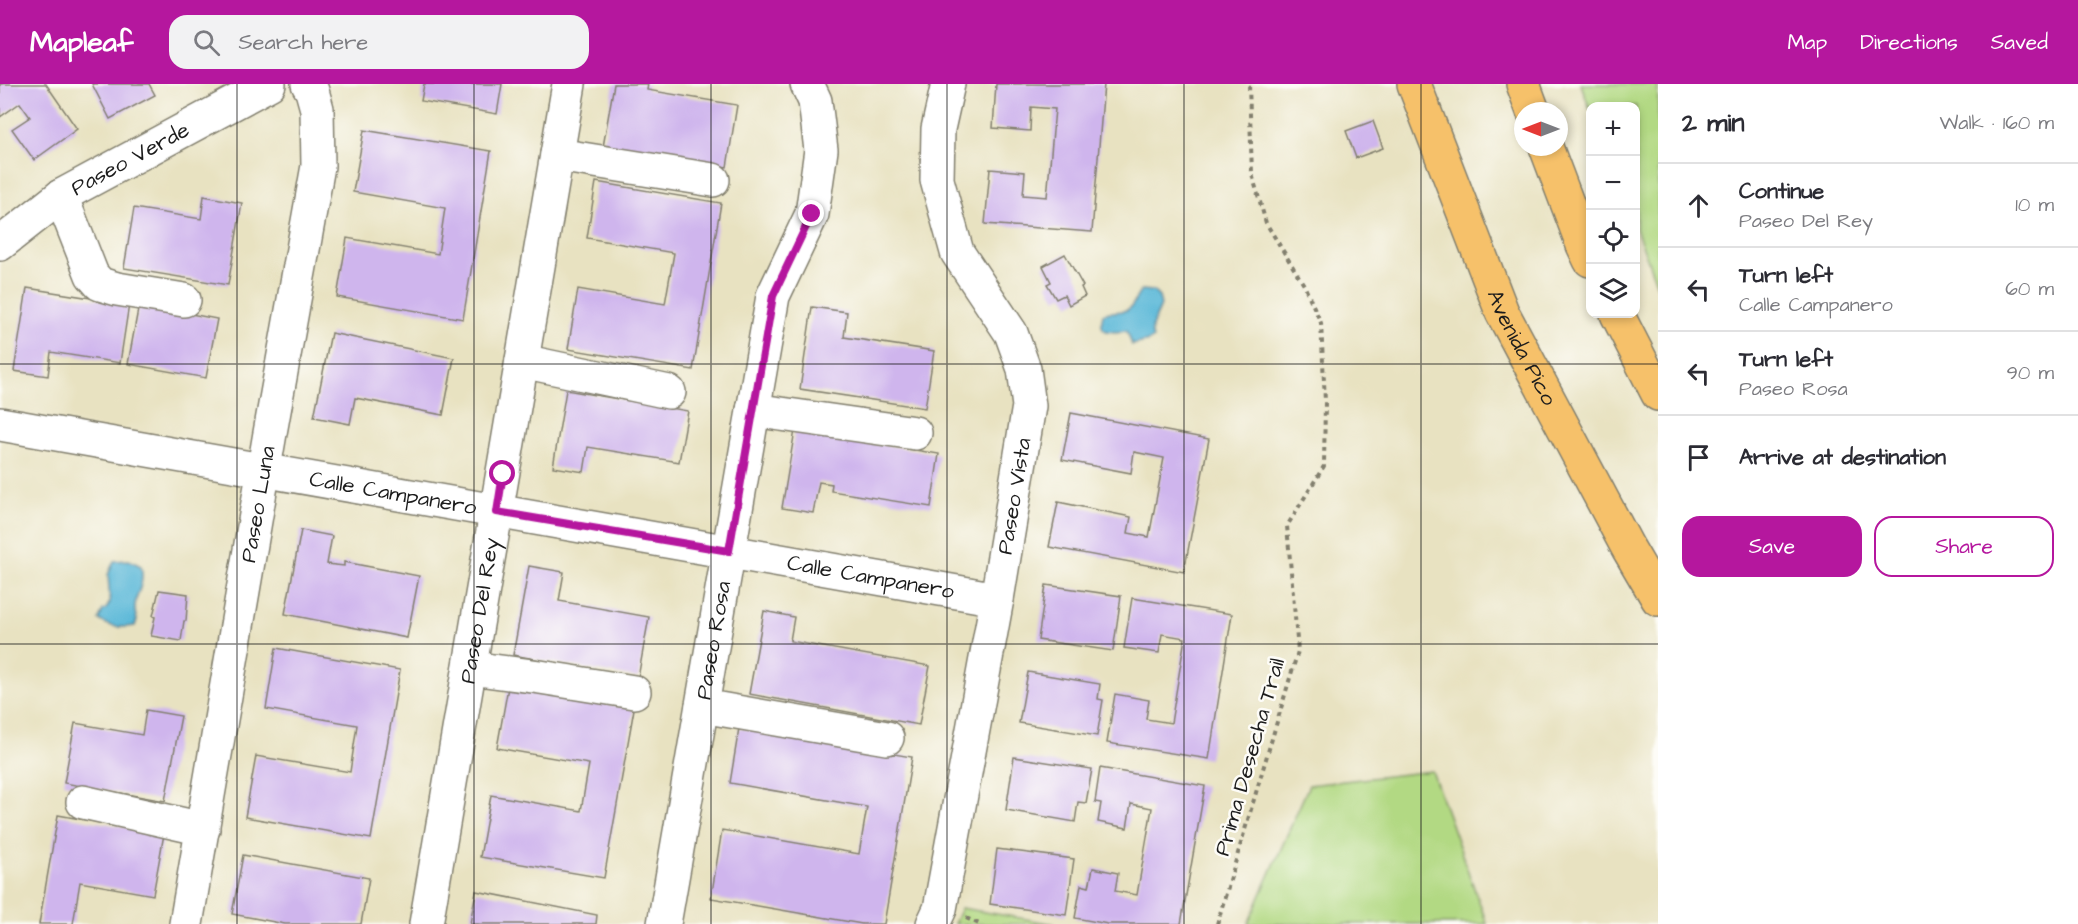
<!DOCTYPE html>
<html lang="en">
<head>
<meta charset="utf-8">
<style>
  :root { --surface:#fff; --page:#f2f2f3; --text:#2b2b33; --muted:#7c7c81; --line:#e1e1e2; --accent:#b5179e }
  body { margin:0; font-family:"Architects Daughter",sans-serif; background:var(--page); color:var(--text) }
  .controls { position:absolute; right:18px; top:18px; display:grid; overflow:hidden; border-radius:12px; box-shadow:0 3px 9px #0003 }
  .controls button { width:54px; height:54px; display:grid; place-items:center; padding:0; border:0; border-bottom:2px solid var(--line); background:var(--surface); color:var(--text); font:30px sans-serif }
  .compass { position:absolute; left:1514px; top:18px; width:54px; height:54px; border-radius:50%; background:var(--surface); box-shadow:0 3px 9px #0003; rotate:270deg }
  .stop { position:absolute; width:18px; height:18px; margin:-14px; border:4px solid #b5179e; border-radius:50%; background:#fff }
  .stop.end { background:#b5179e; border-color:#fff; box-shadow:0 2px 6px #0008 }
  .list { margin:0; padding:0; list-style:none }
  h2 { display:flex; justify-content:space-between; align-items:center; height:78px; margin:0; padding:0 24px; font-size:26px }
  h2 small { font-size:20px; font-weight:400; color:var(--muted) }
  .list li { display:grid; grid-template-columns:39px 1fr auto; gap:18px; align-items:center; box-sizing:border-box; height:84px; padding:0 24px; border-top:2px solid var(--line) }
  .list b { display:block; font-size:22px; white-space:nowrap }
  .list p { margin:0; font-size:20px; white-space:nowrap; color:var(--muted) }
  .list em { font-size:20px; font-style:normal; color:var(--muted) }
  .actions { display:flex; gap:12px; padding:18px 24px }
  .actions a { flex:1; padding:14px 0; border:2px solid var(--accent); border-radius:18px; text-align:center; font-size:21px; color:var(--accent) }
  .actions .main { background:var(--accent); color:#fff }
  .icon { flex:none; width:33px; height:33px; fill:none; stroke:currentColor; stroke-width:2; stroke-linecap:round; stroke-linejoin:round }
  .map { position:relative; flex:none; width:1658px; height:840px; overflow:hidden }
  header { display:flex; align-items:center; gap:36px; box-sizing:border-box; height:84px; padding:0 30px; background:var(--accent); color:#fff }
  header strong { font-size:28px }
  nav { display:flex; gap:33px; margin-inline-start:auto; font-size:21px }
  .search { width:420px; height:54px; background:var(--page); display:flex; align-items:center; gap:15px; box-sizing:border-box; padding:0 21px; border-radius:18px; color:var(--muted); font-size:22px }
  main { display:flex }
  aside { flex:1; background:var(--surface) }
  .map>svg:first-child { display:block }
  .green { fill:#b2d983; stroke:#677a50; stroke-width:1.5 }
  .water { fill:#5ab8d8; stroke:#3b6a7a; stroke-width:1.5 }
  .building { fill:#cfb5ed }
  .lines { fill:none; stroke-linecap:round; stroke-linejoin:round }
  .minor-casing { stroke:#827f6e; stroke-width:36 }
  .major-casing { stroke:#827f6e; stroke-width:36 }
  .path { stroke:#827f6e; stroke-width:4; stroke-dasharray:4.5 4.5; stroke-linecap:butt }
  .minor { stroke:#fff; stroke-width:33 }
  .major { stroke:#f6c16b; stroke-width:33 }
  .route { stroke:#b5179e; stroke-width:8 }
  .grid { fill:none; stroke:#1c1c1c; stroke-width:1.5; stroke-opacity:0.55 }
  .labels { text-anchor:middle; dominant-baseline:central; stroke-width:5; stroke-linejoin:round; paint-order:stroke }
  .street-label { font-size:22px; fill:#1c1c1c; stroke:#fdfcf7 }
</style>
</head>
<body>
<header>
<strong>Mapleaf</strong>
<div class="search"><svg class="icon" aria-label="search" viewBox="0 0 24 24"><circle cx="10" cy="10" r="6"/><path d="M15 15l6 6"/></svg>Search here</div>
<nav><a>Map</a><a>Directions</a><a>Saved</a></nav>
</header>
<main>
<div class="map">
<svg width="1658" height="840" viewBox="0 0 1658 840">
  <rect width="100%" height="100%" fill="#fdfcf7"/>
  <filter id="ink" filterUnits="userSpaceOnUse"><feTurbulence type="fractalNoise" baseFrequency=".0167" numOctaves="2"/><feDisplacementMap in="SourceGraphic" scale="12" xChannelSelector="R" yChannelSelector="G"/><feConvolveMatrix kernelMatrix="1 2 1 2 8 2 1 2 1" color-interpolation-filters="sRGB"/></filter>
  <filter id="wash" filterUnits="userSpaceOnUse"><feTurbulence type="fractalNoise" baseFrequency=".008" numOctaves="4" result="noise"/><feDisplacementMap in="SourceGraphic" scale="24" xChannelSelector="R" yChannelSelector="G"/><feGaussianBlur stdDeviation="1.35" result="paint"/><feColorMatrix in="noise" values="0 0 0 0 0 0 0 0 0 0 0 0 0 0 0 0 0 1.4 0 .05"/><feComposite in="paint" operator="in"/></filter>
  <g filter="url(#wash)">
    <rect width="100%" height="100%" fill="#e8e2c1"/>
    <!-- green -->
    <g class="green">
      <polygon points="1581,0 1658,0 1658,204 1636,145 1636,22 1590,22 1590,26"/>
      <polygon points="1432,687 1487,840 1248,840 1309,701"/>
      <polygon points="961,824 1055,840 954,840"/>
    </g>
    <!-- water -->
    <g class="water">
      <path d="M1142 206 1153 207 1159 213 1161 221C1158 232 1148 242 1153 254L1149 257 1132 261 1127 247C1111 248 1097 252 1103 230 1111 226 1126 230 1131 223 1136 217 1136 211 1142 206Z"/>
      <path d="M129 476 141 482C147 505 129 513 137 536L135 542C120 544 111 544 99 536L103 526 106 525 110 518 108 491 114 477Z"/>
    </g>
    <g id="blocks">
      <!-- building -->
      <g class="building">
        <polygon points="0,0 46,0 77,45 34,76 12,45 30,33 20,19 0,33"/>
        <polygon points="92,0 149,0 155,11 110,35"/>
        <polygon points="424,0 502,0 497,30 421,17"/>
        <polygon points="614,0 648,0 647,6 737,21 727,83 603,63"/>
        <polygon points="996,0 1104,0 1092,148 985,140 990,85 1025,88 1023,111 1047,113 1055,25 1031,23 1030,47 993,44"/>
        <polygon points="1373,37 1383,64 1356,74 1346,47"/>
        <polygon points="364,46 491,67 463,235 337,213 347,154 438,170 445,124 353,108"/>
        <polygon points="596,98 721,119 693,286 568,265 578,205 665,220 674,169 587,154"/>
        <polygon points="204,112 242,119 228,201 124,184 134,124 201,135"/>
        <polygon points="1065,170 1083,202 1081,203 1085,212 1069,221 1064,211 1056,215 1047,200 1051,198 1043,182"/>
        <polygon points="27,204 129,220 120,279 51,268 48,292 14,287"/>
        <polygon points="139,220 217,235 206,294 128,280"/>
        <polygon points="812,223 847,228 844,253 934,267 925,324 800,305"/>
        <polygon points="331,249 454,274 443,331 355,314 350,340 314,333"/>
        <polygon points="566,306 688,327 679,378 588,363 584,388 553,383"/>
        <polygon points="1071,329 1209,355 1184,488 1049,463 1058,418 1131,433 1128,449 1149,453 1164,374 1134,368 1131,389 1062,376"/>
        <polygon points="795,346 939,370 931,423 831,407 832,400 819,398 813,429 782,424"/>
        <polygon points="301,446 332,452 327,480 344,482 344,478 419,492 407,554 285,530"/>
        <polygon points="529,482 564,488 559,517 649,533 638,594 513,571"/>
        <polygon points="1046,501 1121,512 1113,567 1038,556"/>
        <polygon points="159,506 188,510 186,537 184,537 181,557 151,552 155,533 153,532"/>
        <polygon points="1132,514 1232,530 1209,675 1107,659 1115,610 1149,616 1146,635 1171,639 1185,554 1162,550 1159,569 1124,564"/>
        <polygon points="764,527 794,533 790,557 930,582 919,641 749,610"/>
        <polygon points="276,564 400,586 371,755 245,733 256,672 350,688 357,641 266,625"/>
        <polygon points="1028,588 1100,600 1098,615 1103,616 1097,652 1019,639"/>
        <polygon points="508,603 634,625 604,794 480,773 491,711 581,727 589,680 497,664"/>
        <polygon points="146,626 181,632 165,717 64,699 75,639 142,651"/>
        <polygon points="739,644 912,673 884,840 862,840 711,814 722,746 859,770 867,723 730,699"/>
        <polygon points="1014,673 1092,685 1086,719 1078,718 1075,738 1006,726"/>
        <polygon points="1100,684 1205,702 1181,840 1108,840 1075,834 1081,801 1089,803 1093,784 1118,789 1115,807 1137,811 1152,724 1131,720 1127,744 1098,738 1101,719 1095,718"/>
        <polygon points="58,731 164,750 153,811 80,798 73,840 39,840"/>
        <polygon points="997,765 1074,775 1066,831 990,820"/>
        <polygon points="243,771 369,794 361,840 285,840 232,830"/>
        <polygon points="476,807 597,831 596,840 470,840"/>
      </g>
    </g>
  </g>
  <g filter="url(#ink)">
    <use href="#blocks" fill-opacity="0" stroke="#827f6e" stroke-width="1.5"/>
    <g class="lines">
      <defs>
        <g id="minor">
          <polyline points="557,71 713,96"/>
          <polyline points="61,112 92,191 100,200 117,205 184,216"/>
          <path id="s1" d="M0 160 61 112 269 0"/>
          <polyline points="522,277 669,308"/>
          <polyline points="753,326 915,349"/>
          <path id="s2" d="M0 340 997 515"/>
          <polyline points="470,584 540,593 634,608"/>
          <polyline points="702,622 887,654"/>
          <polyline points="83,718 203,745"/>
          <path id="s3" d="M186 840 270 349 318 82 317 25 312 7 308 0"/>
          <path id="s4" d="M426 840 569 0"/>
          <path id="s5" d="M664 840 773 212 812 130 821 66 815 17 807 0"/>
          <path id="s6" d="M933 840 940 825 997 515 1029 322 1024 285 1011 249 957 168 937 96 938 45 948 0"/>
        </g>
        <g id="major">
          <path id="s7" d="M1414 0 1502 228 1628 464 1658 515"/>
          <polyline points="1523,0 1533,27"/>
          <polyline points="1546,63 1583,161 1590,176"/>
          <polyline points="1617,230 1658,310"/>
        </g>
      </defs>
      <!-- minor casing -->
      <use href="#minor" class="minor-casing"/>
      <!-- major casing -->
      <use href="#major" class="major-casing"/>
      <!-- path -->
      <g class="path">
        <polyline points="966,834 979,840"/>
        <polyline points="1217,840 1298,567 1287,442 1324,382 1325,317 1321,239 1304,201 1266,139 1252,90 1249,0"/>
      </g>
      <!-- minor -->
      <use href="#minor" class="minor"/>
      <!-- major -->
      <use href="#major" class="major"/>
    </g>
  </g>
  <g class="lines" filter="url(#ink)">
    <!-- route -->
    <polyline class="route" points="503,390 497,428 729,467 773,212 812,130"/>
  </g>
  <!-- grid -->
  <path class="grid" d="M237 0V840M474 0V840M711 0V840M947 0V840M1184 0V840M1421 0V840M0 280H1658M0 560H1658"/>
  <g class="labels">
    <!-- street labels -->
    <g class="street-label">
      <text stroke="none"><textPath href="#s1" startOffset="156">Paseo Verde</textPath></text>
      <text stroke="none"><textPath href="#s7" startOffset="285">Avenida Pico</textPath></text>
      <text stroke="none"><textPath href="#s2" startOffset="399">Calle Campanero</textPath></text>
      <text stroke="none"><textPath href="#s6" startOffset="436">Paseo Vista</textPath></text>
      <text stroke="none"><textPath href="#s3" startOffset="426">Paseo Luna</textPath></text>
      <text stroke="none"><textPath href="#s2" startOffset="884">Calle Campanero</textPath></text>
      <text stroke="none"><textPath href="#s4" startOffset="318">Paseo Del Rey</textPath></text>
      <text stroke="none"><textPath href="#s5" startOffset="288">Paseo Rosa</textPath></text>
      <text transform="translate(1250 673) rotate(-74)">Prima Desecha Trail</text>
    </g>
  </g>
</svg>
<div class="controls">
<button>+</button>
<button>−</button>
<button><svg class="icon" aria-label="locate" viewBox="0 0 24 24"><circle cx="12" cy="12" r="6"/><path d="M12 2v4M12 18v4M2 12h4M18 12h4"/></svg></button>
<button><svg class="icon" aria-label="layers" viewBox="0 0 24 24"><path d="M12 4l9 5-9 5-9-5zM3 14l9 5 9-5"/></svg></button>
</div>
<svg class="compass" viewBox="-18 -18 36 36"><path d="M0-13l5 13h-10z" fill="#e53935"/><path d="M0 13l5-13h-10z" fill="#7c7c81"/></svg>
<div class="stop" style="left:503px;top:390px"></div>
<div class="stop end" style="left:812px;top:130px"></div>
</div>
<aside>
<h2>2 min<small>Walk · 160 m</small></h2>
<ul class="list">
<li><svg class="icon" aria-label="ahead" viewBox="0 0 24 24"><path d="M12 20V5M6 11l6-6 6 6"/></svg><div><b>Continue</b><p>Paseo Del Rey</p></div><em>10 m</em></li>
<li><svg class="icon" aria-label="left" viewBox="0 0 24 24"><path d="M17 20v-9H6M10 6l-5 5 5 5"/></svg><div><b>Turn left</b><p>Calle Campanero</p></div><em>60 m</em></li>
<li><svg class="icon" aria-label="left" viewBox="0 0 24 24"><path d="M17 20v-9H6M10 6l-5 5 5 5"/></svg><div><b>Turn left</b><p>Paseo Rosa</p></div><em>90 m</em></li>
<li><svg class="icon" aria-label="arrive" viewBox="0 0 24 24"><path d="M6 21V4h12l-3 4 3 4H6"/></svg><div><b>Arrive at destination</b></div></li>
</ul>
<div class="actions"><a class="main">Save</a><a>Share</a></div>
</aside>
</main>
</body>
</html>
